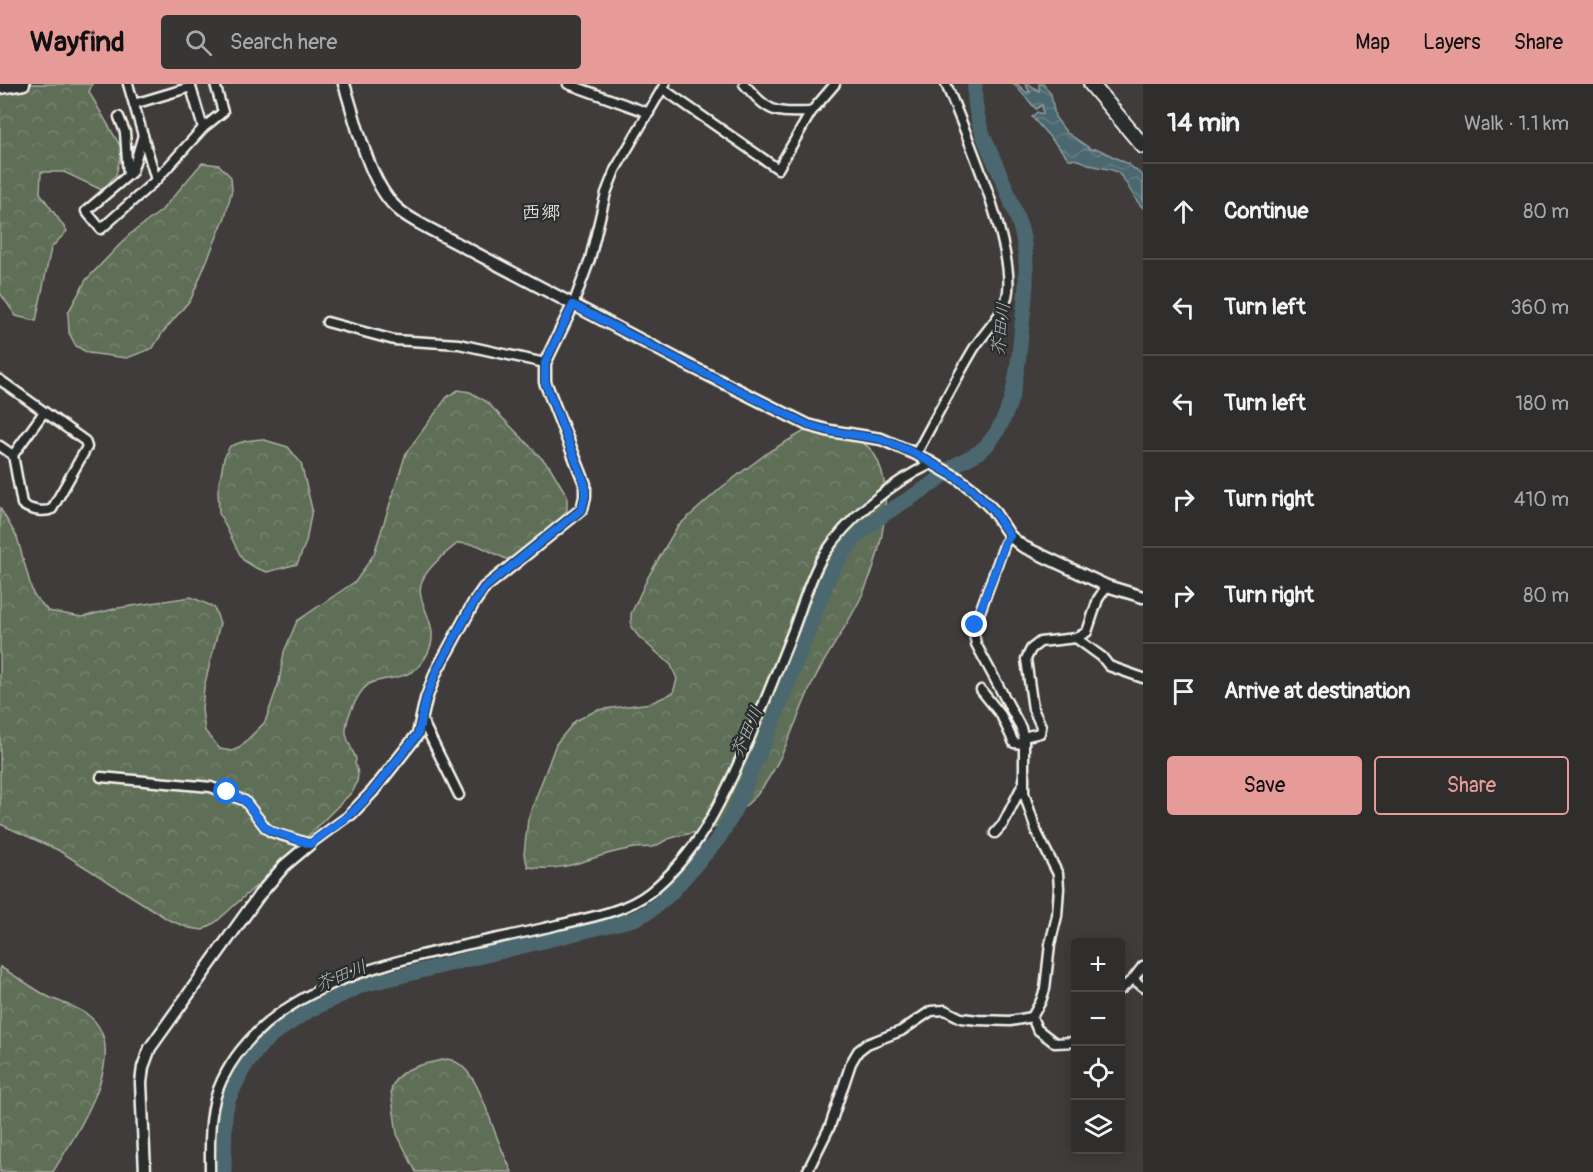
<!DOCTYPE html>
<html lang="en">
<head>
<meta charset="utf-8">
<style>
  :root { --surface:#302d2d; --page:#383535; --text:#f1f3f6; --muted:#a8a8aa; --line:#4b4949; --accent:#e69b98 }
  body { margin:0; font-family:Pangolin,"Klee One",sans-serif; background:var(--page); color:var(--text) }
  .controls { position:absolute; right:18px; bottom:18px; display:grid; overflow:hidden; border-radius:6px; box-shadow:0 3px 15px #0003 }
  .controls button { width:54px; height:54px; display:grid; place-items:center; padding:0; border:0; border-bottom:2px solid var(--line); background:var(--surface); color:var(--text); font:30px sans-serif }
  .stop { position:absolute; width:18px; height:18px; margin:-14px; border:4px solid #1a73e8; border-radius:50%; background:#fff }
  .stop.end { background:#1a73e8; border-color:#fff; box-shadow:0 2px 6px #0008 }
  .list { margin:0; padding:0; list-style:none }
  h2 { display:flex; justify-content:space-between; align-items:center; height:78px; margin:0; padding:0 24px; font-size:26px }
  h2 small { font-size:20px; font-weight:400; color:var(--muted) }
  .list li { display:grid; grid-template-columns:39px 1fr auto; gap:18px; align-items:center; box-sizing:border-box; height:96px; padding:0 24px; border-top:2px solid var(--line) }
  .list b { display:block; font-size:22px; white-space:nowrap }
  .list em { font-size:20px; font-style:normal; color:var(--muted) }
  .actions { display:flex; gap:12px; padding:18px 24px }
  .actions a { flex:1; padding:14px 0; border:2px solid var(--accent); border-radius:6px; text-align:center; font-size:21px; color:var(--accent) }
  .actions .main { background:var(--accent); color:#111 }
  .icon { flex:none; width:33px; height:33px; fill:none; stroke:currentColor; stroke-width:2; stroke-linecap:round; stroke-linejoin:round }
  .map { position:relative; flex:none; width:1143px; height:1088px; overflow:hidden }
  header { display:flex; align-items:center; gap:36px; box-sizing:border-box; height:84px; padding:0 30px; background:var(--accent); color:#111 }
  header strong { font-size:28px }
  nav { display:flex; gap:33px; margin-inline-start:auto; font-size:21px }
  .search { width:420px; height:54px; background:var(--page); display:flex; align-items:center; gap:15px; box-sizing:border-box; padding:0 21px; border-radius:6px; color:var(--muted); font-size:22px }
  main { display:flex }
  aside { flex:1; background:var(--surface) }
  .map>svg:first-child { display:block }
  .forest { fill:url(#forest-crowns); stroke:#a9b0a0; stroke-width:1.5 }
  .water { fill:url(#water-waves); stroke:#8f9e9f; stroke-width:1.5 }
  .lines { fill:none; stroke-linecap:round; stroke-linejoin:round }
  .river { stroke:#4b676f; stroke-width:15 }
  .minor-casing { stroke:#f4f1e8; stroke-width:13 }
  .tertiary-casing { stroke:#f4f1e8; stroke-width:15 }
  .primary-casing { stroke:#f4f1e8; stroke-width:18 }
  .minor { stroke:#2a2d2e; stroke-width:8 }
  .tertiary { stroke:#2a2d2e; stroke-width:10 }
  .primary { stroke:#2a2d2e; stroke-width:14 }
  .route { stroke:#1a73e8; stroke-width:8 }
  .labels { text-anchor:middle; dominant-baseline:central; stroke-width:4.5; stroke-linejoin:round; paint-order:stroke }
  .water-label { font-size:18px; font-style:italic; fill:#b0bab8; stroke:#2a2d2e }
  .quarter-label { font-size:20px; fill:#f4f1e8; stroke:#2a2d2e }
</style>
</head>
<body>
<header>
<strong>Wayfind</strong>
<div class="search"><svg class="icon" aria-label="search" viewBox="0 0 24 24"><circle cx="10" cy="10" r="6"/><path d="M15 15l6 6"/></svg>Search here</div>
<nav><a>Map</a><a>Layers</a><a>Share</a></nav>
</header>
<main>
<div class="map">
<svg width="1143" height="1088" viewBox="0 0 1143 1088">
  <defs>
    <pattern id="forest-crowns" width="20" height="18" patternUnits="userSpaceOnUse" patternTransform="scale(1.5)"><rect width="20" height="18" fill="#5e6e57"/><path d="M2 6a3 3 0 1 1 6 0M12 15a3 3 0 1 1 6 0" fill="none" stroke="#76836f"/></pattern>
    <pattern id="water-waves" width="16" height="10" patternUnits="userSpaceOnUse" patternTransform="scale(1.5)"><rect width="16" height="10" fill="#4b676f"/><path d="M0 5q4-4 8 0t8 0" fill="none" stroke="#667d84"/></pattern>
  </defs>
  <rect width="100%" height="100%" fill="#403c3c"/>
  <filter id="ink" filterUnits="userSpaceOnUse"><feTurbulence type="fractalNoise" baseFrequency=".0167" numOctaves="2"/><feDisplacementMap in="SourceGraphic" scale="12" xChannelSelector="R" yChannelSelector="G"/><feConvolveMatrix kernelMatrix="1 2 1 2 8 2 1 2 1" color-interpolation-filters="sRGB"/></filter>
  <g filter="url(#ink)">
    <!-- forest -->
    <g class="forest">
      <polygon points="0,0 92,0 89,8 122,65 116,91 102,106 64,88 41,88 40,109 67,147 51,164 36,237 16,232 0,209"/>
      <polygon points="202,79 219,81 231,93 232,106 225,133 191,215 163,248 153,264 127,274 88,269 76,262 69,249 68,229 86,196 129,151 161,127"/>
      <path d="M458 306 470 308 487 318 550 383 567 412V426L550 450 519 473 506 475 477 461 458 459C446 469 430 481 423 495 410 518 447 541 425 574 411 596 396 592 373 598 359 603 345 635 346 649 347 657 353 667 356 675L355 680C360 689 358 697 353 707L274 786 216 838 203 846 189 844 169 836 58 766 0 740V424L17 453 33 510 48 527 82 533 118 524 191 513 214 523 220 539 204 603 202 626 205 647 220 665 232 667 239 664 265 638 279 598 284 568 297 537 356 497 374 470 406 369 447 313Z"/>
      <path d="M815 341C831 344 862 354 872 367 898 403 881 470 864 507 850 539 828 567 813 598 795 636 783 679 756 712 749 719 730 736 721 741 705 748 685 749 668 755 663 757 658 762 652 763 645 764 637 763 629 765 590 771 571 789 528 783L524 770 528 735 556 660 575 637 597 626 651 619 673 609 677 595 671 581 639 553 631 543V530L648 493 677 443 722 403 770 367Z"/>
      <polygon points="261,355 288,363 301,379 312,425 306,458 297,480 267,488 256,484 243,476 236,463 219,429 218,406 224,374 230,362 245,357"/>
      <path d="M0 883C16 892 31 903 47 912 60 919 77 922 88 931 135 967 74 1052 53 1088H0Z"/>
      <path d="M447 975C475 979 486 1026 495 1048 500 1062 506 1075 512 1088H416L397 1050 391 1007C395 982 427 980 447 975Z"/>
    </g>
    <!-- water -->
    <path class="water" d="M1014 0H1017L1026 8H1030L1025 0H1029L1039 7V0H1043L1051 10 1055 33 1066 48 1091 65H1098L1128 80 1143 92V124C1132 114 1129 99 1118 89 1111 83 1100 85 1091 81 1082 78 1079 74 1069 75L1032 33 1037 28 1043 30 1042 21 1036 25Z"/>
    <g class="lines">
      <!-- river -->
      <path class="river" d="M224 1088 225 1031 228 1016 243 985 262 960 278 947 310 926 363 901 634 835 650 827 669 811 719 754 732 732 773 638 830 490C838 477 846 465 856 453 878 431 909 416 935 398 942 393 948 386 956 381 966 374 978 371 986 362 1020 324 1018 269 1024 223 1027 195 1028 169 1020 142 1014 126 1009 110 1002 95 989 64 972 35 975 0"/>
      <defs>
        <g id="minor">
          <polyline points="128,0 156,96 203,44 190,0"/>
          <polyline points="568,0 649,29"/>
          <path d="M744 0C770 29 772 29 811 28"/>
          <polyline points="663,5 778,85 811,28 835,0"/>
          <polyline points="134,20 191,3"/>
          <polyline points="119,33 125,48 128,91"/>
          <polyline points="203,44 223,28 215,0"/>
          <polyline points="143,51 132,88 86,127 101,145 156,96"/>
          <polyline points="573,221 590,175 606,109 615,86 665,0"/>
          <polyline points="327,238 394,256 459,260 545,279"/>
          <path d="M0 296 85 357 87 363 52 425C44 429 29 426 22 420L13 371 0 362"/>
          <path d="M916 370C935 335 953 300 973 266 984 248 1002 233 1007 213 1018 168 964 45 946 0"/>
          <polyline points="13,371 44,328"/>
          <polyline points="1010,452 1005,459 975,541 974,550 976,560 1021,644 1024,657 1024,709 1037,749 1058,790 1059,804 1057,832 1050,860 1045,905 1041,917 1032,933 1037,945 1055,959 1076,958"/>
          <polyline points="1076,554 1102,573 1109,582 1143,594"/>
          <polyline points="981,606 1001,631 1014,659 1024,660"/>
          <polyline points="422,636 459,711"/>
          <polyline points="1023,653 1040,649 1041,642 1033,625 1026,575 1031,565 1040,558 1076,554 1087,548 1098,515 1107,502"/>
          <polyline points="101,693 211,703 245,717 265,743 271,748 310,760 351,730"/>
          <polyline points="995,749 1003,740 1023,700"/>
          <polyline points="1133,895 1143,903"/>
          <polyline points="1120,906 1133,895 1143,882"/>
          <path d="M210 1088C210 1057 208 1025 222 996 276 882 449 868 557 841 587 834 625 828 650 808 697 770 720 721 744 667 761 628 776 589 792 549 801 526 810 493 823 472 848 434 890 399 931 380"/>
          <polyline points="807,1088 830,1042 851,979 858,967 867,960 901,947 931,927 945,926 961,934 978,936 1010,937 1032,933"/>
        </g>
        <g id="tertiary">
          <path d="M344 0C356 36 369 102 399 126 407 133 417 138 426 143L690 282 808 341 830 347 881 355 916 370 959 395 972 405 992 425 1010 452 1022 462 1107 502 1143 513"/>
          <polyline points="0,4 24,0"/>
          <polyline points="351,730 373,707 418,650 426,615 436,588 473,520 484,504 582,425 585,413 585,400 545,298 545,279 573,221"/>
          <polyline points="145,1088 141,999 143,983 150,964 260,810 285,781 310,760"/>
        </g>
        <polyline id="primary" points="1091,0 1143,62"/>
      </defs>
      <!-- minor casing -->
      <use href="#minor" class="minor-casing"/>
      <!-- tertiary casing -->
      <use href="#tertiary" class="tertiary-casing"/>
      <!-- primary casing -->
      <use href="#primary" class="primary-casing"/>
      <!-- minor -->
      <use href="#minor" class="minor"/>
      <!-- tertiary -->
      <use href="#tertiary" class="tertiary"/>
      <!-- primary -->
      <use href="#primary" class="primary"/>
    </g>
  </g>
  <g class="lines" filter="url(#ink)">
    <!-- route -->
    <polyline class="route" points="227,708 245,717 265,743 271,747 310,760 351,730 373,707 418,650 426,615 436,588 473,520 484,504 582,425 585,412 585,400 545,298 545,279 573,221 690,282 808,341 830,347 881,355 916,370 959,395 972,405 992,425 1010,452 1005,459 975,541"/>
  </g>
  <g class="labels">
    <!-- water labels -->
    <g class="water-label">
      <text transform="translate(1001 245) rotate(-83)">芥田川</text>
      <text transform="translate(747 648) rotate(-66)">芥田川</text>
      <text transform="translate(341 892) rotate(-22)">芥田川</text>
    </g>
    <!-- quarter labels -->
    <g class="quarter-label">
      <text x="541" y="128">西郷</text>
    </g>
  </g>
</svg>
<div class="controls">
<button>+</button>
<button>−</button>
<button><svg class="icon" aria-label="locate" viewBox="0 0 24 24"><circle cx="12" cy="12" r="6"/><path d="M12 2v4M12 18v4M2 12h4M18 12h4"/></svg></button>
<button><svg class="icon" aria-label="layers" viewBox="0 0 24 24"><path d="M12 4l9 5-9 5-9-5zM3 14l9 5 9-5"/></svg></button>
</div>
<div class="stop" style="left:227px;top:708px"></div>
<div class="stop end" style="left:975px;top:541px"></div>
</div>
<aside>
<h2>14 min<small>Walk · 1.1 km</small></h2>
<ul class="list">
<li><svg class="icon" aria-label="ahead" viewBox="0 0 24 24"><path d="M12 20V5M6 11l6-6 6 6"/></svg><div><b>Continue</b></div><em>80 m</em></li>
<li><svg class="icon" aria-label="left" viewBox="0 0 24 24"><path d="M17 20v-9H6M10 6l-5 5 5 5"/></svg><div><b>Turn left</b></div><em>360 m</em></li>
<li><svg class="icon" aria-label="left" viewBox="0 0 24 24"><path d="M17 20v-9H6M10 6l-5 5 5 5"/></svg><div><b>Turn left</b></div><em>180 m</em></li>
<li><svg class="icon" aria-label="right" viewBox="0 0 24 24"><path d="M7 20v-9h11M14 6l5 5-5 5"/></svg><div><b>Turn right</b></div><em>410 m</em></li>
<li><svg class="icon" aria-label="right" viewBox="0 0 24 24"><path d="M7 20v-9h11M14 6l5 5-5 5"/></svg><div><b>Turn right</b></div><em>80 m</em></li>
<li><svg class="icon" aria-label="arrive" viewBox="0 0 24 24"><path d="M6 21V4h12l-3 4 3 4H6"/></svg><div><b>Arrive at destination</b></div></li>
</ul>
<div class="actions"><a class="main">Save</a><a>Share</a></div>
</aside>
</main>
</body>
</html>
